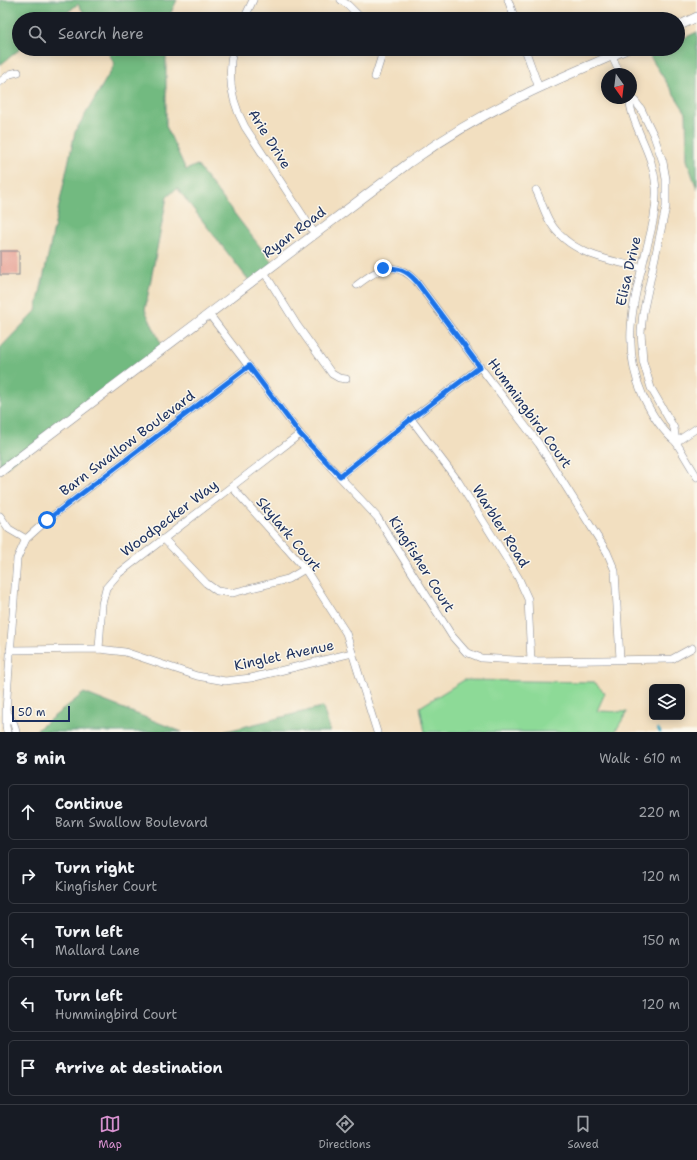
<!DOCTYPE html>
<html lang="en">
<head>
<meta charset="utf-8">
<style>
  :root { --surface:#171b24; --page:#20242c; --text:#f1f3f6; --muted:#9ea1a6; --line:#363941; --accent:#d690ce }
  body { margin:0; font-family:"Shantell Sans",sans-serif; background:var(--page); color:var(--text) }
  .controls { position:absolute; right:12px; bottom:12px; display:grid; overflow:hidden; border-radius:6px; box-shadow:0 2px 10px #0003 }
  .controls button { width:36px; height:36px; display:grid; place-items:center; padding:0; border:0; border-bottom:1px solid var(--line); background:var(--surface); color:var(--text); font:20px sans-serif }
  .compass { position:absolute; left:601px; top:68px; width:36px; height:36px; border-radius:50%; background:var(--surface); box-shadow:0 2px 10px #0003; rotate:166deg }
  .scale { position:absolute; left:12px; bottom:10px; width:58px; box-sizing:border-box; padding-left:4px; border:2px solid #1b2f5e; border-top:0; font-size:11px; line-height:14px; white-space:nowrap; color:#1b2f5e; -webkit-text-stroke:3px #fbf7ec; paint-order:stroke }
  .stop { position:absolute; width:12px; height:12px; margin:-9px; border:3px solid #1a73e8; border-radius:50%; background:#fff }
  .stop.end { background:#1a73e8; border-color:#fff; box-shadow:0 1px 4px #0008 }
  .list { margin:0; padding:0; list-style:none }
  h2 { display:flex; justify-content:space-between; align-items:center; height:52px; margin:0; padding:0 16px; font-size:17px }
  h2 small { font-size:13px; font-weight:400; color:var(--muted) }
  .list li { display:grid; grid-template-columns:26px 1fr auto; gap:12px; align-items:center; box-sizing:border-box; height:56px; margin:0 8px 8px; padding:0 8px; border:1px solid var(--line); border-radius:6px }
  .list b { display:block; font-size:15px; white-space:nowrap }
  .list p { margin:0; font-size:13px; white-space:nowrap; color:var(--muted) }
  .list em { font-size:13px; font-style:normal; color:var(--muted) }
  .icon { flex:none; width:22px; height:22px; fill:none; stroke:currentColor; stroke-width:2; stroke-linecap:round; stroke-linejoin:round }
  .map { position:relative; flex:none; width:697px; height:732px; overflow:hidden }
  .search { position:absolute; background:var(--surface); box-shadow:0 2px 10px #0003; left:12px; right:12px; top:12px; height:44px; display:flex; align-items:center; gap:10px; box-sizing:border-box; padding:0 14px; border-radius:22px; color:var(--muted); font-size:15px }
  .sheet { height:372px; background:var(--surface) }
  nav { display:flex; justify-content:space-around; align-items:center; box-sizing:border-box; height:56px; border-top:1px solid var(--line); background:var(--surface); font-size:11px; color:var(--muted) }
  nav a { display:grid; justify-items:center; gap:2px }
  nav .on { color:var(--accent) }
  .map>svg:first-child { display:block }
  .green { fill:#8dda97; stroke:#54847a }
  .forest { fill:#72ba80; stroke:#46746f }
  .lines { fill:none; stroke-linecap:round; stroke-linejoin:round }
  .stream { stroke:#47acc6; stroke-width:2.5 }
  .building { fill:#e7a295 }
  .minor-casing { stroke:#86878f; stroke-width:8 }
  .tertiary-casing { stroke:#86878f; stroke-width:10 }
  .minor { stroke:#fff; stroke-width:7 }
  .tertiary { stroke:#fff; stroke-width:9 }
  .route { stroke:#1a73e8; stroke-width:5 }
  .labels { text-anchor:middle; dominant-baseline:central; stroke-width:3; stroke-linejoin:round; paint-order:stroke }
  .street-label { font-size:14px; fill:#1b2f5e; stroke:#fbf7ec }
</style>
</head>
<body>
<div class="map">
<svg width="697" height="732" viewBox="0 0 697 732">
  <rect width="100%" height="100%" fill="#fbf7ec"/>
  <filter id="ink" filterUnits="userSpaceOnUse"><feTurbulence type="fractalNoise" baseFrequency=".025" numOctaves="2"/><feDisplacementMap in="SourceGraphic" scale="8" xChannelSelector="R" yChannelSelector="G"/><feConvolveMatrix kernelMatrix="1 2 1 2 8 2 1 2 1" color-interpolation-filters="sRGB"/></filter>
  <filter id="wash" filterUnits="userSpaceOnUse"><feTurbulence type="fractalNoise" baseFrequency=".012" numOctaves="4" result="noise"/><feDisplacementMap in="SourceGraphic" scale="16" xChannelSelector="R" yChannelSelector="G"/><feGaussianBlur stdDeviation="0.9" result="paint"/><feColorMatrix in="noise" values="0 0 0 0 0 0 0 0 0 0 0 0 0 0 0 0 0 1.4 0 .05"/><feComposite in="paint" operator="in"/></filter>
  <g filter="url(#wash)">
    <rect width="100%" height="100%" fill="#f2dfc0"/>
    <!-- green -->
    <polygon class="green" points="464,680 594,682 605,693 597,711 627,712 615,732 425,732 420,707"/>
    <!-- forest -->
    <g class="forest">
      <polygon points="0,0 177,0 168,19 88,19 78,4 59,19 19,19 19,49 20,49 0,65"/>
      <polygon points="697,32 697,189 687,160 686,113 649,55 662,49 678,49 678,41"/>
      <polygon points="106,49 166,49 166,126 186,170 197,165 274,265 251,283 177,188 167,197 145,310 163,348 0,472 0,348 36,311 75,132 115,64"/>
      <polygon points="84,693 182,732 34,732"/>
      <polygon points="323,707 330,732 223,732 322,707"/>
    </g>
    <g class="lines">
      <!-- stream -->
      <polyline class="stream" points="658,729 660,732"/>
    </g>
    <g id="blocks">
      <!-- building -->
      <rect class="building" x="0" y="251" width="19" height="24"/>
    </g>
  </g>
  <g filter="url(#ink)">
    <use href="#blocks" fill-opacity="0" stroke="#86878f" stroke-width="1"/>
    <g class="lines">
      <defs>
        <g id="minor">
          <polyline points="341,0 348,5 362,19"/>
          <polyline points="508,0 515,19"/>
          <polyline points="244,19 253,0"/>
          <path d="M233 49C227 76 232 103 245 127L315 234"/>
          <polyline points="525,49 539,88"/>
          <polyline points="612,56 620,74"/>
          <polyline points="375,77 381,58 380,49"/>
          <polyline points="0,82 10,74 18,72"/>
          <polyline points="631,96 641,109 654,136 663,162 666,179 666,207 643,313 641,332 643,361 651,388 674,428 676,442 697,477"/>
          <path d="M629 98C630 104 631 110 633 116 641 141 654 159 656 188 657 208 652 228 647 247 634 299 620 345 643 396 651 413 661 430 676 442"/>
          <path d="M536 190C541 200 544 212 550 222 569 254 608 260 642 268"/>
          <polyline points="264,272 297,325 332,374 339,378 346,379"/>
          <path d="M357 285C378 269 394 258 416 281L480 367 539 444 607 552 615 571 620 659"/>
          <polyline points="209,314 300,434 377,517 452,636 466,652 481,658 531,661 672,659 692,648"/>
          <polyline points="411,419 458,481 518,577 528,599 531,661"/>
          <polyline points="676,442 697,428"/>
          <polyline points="340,476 411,419 480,367"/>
          <polyline points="232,487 305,569 346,633 377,732"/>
          <polyline points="0,516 9,529 26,539"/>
          <polyline points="164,539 206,583 217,591 232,593 288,579 305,569"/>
          <polyline points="99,649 102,604 106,588 118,574 300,434"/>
          <polyline points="10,650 99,649 125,652 197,676 225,681 251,678 352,653"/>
          <polyline points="7,712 14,724 16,732"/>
          <polyline points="7,732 6,726 6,710 17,559 26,539 47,520 249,366"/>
        </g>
        <g id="tertiary">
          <polyline points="678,26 697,17"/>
          <path d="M0 472 410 162C447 136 486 113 526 94 559 78 594 64 627 49"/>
        </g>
      </defs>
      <!-- minor casing -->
      <use href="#minor" class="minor-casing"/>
      <!-- tertiary casing -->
      <use href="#tertiary" class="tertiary-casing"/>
      <!-- minor -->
      <use href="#minor" class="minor"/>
      <!-- tertiary -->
      <use href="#tertiary" class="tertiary"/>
    </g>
  </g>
  <g class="lines" filter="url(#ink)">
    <!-- route -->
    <path class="route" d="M47 520 249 366 300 434 340 476 411 419 480 367 416 281C405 269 399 268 383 268"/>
  </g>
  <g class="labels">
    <!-- street labels -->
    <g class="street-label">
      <text transform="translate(270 139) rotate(58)">Arie Drive</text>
      <text transform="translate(294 232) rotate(-37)">Ryan Road</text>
      <text transform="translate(628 271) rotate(-77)">Elisa Drive</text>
      <text transform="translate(530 413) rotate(54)">Hummingbird Court</text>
      <text transform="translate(127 443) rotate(-37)">Barn Swallow Boulevard</text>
      <text transform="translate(169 518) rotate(-37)">Woodpecker Way</text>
      <text transform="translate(501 526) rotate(58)">Warbler Road</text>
      <text transform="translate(289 534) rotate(50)">Skylark Court</text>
      <text transform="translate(422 564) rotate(58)">Kingfisher Court</text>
      <text transform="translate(284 655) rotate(-12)">Kinglet Avenue</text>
    </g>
  </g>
</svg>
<div class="controls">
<button><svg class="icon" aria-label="layers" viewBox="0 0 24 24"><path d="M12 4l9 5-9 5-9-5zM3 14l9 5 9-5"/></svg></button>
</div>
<svg class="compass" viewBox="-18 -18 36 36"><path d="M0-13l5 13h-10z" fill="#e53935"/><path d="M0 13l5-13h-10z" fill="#9ea1a6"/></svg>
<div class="scale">50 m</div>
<div class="stop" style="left:47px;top:520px"></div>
<div class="stop end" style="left:383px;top:268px"></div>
<div class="search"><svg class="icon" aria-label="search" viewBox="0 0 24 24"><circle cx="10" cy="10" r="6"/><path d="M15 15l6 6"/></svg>Search here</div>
</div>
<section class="sheet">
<h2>8 min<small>Walk · 610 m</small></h2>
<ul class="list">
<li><svg class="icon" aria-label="ahead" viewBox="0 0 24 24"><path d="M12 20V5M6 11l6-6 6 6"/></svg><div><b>Continue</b><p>Barn Swallow Boulevard</p></div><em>220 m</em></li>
<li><svg class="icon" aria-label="right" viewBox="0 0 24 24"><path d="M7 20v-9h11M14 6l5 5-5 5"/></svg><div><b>Turn right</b><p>Kingfisher Court</p></div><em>120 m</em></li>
<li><svg class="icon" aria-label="left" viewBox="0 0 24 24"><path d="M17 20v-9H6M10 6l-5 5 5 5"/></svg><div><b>Turn left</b><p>Mallard Lane</p></div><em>150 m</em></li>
<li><svg class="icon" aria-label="left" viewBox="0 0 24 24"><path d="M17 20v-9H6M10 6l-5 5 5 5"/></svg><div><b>Turn left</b><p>Hummingbird Court</p></div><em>120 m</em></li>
<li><svg class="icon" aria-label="arrive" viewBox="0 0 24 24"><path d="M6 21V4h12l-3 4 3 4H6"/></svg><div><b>Arrive at destination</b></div></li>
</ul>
</section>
<nav>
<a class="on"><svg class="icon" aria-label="map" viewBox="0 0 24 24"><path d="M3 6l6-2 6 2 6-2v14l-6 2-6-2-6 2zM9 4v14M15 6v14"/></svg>Map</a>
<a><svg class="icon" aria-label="directions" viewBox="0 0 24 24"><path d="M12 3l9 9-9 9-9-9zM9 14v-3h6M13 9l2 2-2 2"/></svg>Directions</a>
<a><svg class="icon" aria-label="saved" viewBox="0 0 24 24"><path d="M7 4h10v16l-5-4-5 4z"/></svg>Saved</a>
</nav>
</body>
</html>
